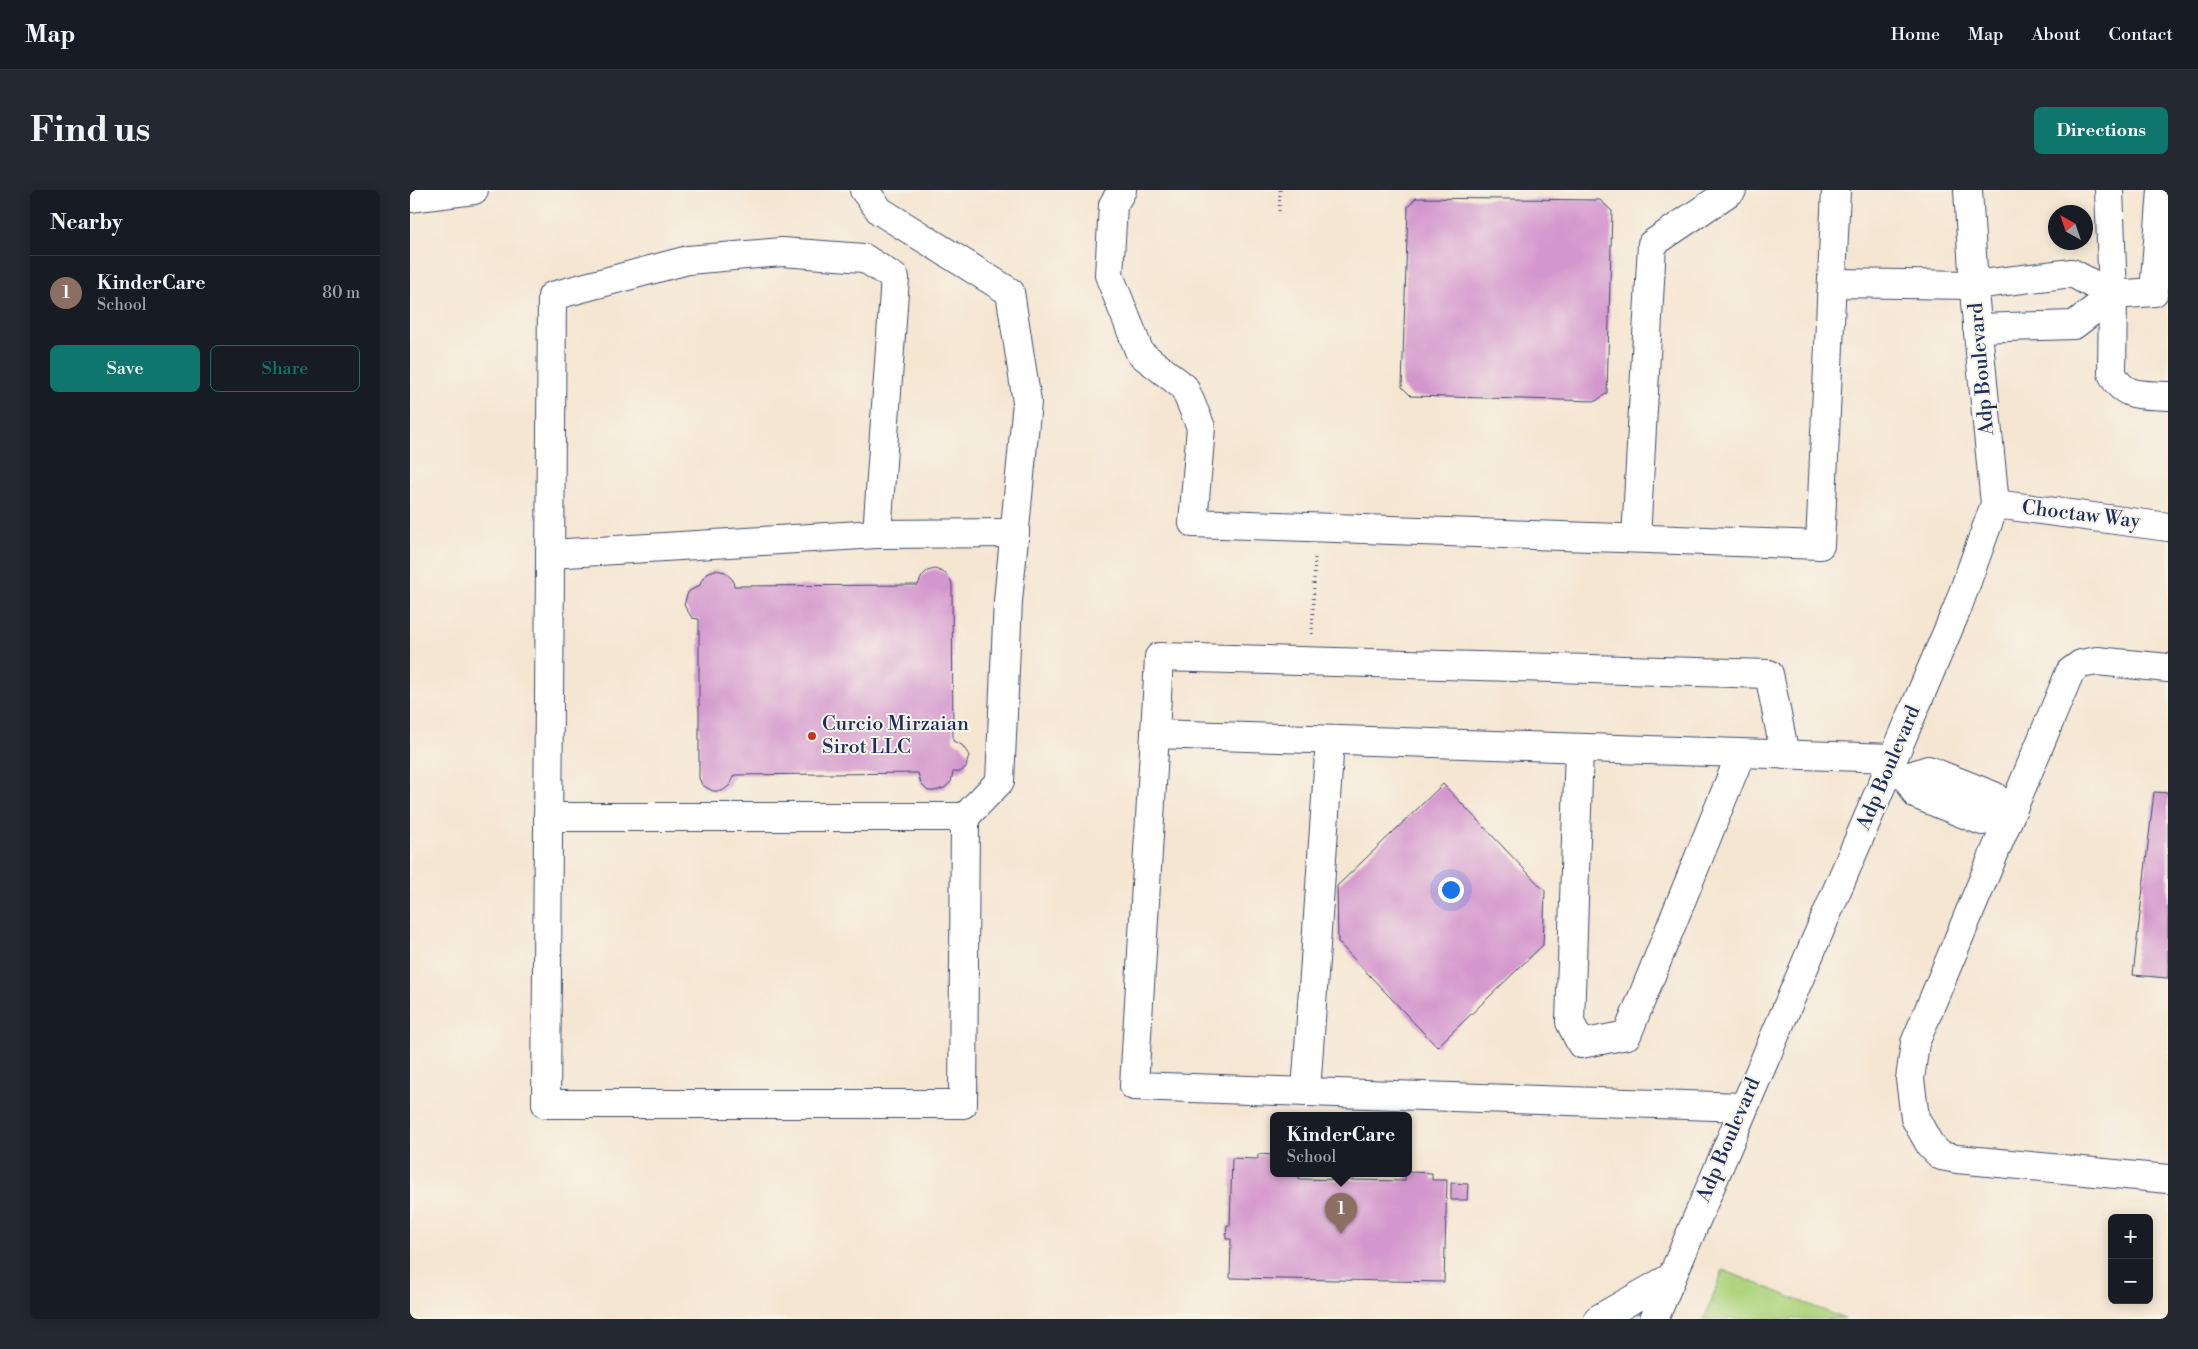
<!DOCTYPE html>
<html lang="en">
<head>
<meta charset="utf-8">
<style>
  :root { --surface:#171b24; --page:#242831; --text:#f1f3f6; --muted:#9ea1a6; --line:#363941; --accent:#0f766e }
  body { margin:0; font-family:"Libre Bodoni",serif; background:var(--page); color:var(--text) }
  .controls { position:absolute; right:15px; bottom:15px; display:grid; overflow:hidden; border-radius:8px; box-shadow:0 2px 12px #0003 }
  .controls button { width:45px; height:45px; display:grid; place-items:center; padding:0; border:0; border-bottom:1px solid var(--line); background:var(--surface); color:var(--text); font:25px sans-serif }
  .compass { position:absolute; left:1638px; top:15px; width:45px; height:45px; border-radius:50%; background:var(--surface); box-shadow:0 2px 12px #0003; rotate:320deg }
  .you { position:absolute; left:1040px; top:699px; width:18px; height:18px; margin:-12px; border:4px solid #fff; border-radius:50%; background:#1a73e8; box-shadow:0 0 0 8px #1a73e833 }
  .badge { display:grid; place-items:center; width:32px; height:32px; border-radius:50%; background:var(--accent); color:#fff; font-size:16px; font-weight:700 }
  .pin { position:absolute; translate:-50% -41px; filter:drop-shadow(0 1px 2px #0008) }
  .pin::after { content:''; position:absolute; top:26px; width:18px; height:15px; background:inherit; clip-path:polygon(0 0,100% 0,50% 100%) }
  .popup { position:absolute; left:860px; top:922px; width:142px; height:65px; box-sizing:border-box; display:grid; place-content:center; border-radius:8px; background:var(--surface); filter:drop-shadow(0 1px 4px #0005); font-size:16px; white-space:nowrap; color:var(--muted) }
  .popup b { font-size:19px; color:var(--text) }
  .popup::after { content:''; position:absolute; left:50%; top:100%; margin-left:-10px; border:10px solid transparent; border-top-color:var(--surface) }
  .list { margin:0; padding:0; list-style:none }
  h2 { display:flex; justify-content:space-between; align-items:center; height:65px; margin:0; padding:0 20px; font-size:21px }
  h2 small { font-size:16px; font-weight:400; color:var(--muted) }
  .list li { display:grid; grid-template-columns:32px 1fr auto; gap:15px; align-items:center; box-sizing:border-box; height:75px; padding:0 20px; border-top:1px solid var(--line) }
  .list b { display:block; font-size:19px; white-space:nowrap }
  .list p { margin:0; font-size:16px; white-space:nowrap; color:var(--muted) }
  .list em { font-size:16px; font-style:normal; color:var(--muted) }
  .actions { display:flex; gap:10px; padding:15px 20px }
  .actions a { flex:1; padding:11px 0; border:1px solid var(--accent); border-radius:8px; text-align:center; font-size:18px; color:var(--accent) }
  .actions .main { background:var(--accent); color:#fff }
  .map { position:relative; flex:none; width:1758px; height:1129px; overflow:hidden; border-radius:8px }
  header { display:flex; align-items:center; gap:30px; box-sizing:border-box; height:70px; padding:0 25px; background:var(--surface); border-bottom:1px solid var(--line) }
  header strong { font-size:24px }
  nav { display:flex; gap:28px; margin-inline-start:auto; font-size:18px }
  .intro { display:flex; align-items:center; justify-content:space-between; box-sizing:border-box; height:120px; padding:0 30px }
  h1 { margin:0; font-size:35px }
  .button { padding:12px 22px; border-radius:8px; background:var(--accent); color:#fff; font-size:18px; font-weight:700 }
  main { display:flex; gap:30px; padding:0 30px }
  aside { flex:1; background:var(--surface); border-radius:8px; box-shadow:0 2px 12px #0003 }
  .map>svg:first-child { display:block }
  .green { fill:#aed47e; stroke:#64826e }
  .building { fill:#d497cd }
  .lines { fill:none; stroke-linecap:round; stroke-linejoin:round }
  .minor-casing { stroke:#3c4a6f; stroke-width:30 }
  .path { stroke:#3c4a6f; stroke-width:3; stroke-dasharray:1 4; stroke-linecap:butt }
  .minor { stroke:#fff; stroke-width:28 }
  .poi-dot { fill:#c8321e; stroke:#f7f3e8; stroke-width:2 }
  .labels { text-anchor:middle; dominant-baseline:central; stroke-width:4; stroke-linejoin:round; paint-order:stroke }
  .street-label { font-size:20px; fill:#1b2f5e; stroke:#f7f3e8 }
  .poi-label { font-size:20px; fill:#1b2f5e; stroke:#f7f3e8; text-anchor:start }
</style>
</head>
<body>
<header>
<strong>Map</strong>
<nav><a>Home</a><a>Map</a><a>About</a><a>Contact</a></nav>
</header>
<div class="intro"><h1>Find us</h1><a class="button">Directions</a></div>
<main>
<aside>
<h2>Nearby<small></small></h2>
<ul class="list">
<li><span class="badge" style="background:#8d6e63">1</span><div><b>KinderCare</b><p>School</p></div><em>80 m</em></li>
</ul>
<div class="actions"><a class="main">Save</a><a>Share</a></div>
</aside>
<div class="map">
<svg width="1758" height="1129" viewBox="0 0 1758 1129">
  <rect width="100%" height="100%" fill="#f7f3e8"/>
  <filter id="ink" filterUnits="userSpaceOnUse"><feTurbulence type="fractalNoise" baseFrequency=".02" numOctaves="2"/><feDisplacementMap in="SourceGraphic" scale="10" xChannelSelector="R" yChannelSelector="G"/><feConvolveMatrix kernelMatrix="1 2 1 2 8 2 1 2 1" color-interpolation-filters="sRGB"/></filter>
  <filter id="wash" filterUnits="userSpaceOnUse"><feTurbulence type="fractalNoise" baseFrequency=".0096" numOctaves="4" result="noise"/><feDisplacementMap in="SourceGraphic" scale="20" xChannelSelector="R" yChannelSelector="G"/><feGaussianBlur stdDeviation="1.12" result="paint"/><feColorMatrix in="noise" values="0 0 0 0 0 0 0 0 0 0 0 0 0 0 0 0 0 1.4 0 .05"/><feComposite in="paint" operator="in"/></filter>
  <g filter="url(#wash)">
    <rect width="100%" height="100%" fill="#f5e6d2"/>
    <!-- green -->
    <polygon class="green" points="1313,1080 1435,1129 1294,1129"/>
    <g id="blocks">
      <!-- building -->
      <g class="building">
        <polygon points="1006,8 1190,10 1202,21 1197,203 1186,211 1001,206 992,197 998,17"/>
        <polygon points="525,379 535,383 541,391 542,396 543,551 552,555 559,565 556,577 550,582 543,582 541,592 534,598 525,601 518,601 511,594 508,583 324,585 319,596 312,601 303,601 292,595 289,588 289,429 282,428 274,415 278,402 290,395 291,391 297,383 305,380 315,382 323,390 324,396 508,395 512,386 517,381"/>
        <polygon points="1033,594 1135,701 1133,755 1027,857 928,752 927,696"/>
        <polygon points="1744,602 1758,603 1758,788 1723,785"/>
        <polygon points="848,964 864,965 864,983 889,983 889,989 995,991 995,983 998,982 1022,983 1022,990 1037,990 1034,1092 820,1088 821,1049 816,1049 817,1035 820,1036 822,968 848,969"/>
        <polygon points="1041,993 1058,994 1057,1010 1041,1010"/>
      </g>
    </g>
  </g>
  <g filter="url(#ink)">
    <use href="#blocks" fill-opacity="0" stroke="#3c4a6f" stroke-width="1"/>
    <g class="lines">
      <defs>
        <g id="minor">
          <polyline points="454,0 470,21 600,102 617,212 598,411 590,591 555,627 553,914 136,914 142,106 278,70 372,62 454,68 485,88 467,344"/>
          <polyline points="712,0 703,15 699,85 730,163 774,197 791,237 783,333 1410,355 1426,0"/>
          <path d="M1699 0 1703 105 1702 183C1713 209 1734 204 1758 206"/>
          <polyline points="0,8 64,0"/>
          <polyline points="1422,93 1564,95 1662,83 1703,105"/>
          <polyline points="1567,138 1664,135 1703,105 1744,102 1752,0"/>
          <polyline points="1585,314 1758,337"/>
          <polyline points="1226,348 1242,54 1322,0"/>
          <polyline points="140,364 467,344 605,343"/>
          <polyline points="1758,478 1687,471 1671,474 1660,482 1505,853 1500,889 1505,928 1520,955 1531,966 1547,969 1758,989"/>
          <polyline points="745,544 749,467 1359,484 1375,565"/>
          <polyline points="1169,558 1160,832 1171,854 1217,845 1331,563"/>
          <polyline points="1478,580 1497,587 1518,580 1584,606 1598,626 1572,631 1507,605 1497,587"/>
          <polyline points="138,627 555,627"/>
          <polyline points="896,902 920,550"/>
          <polyline points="1333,917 724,896 745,544 1483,568"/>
          <polyline points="1188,1129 1260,1088"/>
          <polyline points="1244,1129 1547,419 1585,314 1565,112 1558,0"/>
        </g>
      </defs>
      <!-- minor casing -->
      <use href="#minor" class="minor-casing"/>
      <!-- path -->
      <g class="path">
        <polyline points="869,21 870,0"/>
        <polyline points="902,444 905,366"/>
      </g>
      <!-- minor -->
      <use href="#minor" class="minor"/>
    </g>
  </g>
  <!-- markers -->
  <circle class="poi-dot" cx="402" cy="546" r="5"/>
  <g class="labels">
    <!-- street labels -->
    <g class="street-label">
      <text transform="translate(1572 179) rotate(-95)">Adp Boulevard</text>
      <text transform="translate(1671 325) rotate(7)">Choctaw Way</text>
      <text transform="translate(1479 578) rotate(-67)">Adp Boulevard</text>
      <text transform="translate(1319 950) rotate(-67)">Adp Boulevard</text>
    </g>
    <!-- poi labels -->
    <g class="poi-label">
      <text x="412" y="534">Curcio Mirzaian<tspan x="412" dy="23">Sirot LLC</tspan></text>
    </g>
  </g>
</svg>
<div class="controls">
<button>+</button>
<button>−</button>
</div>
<svg class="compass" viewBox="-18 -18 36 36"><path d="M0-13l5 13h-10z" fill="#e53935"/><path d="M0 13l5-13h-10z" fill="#9ea1a6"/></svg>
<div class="you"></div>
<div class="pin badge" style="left:931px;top:1044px;background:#8d6e63">1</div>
<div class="popup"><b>KinderCare</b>School</div>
</div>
</main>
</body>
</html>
